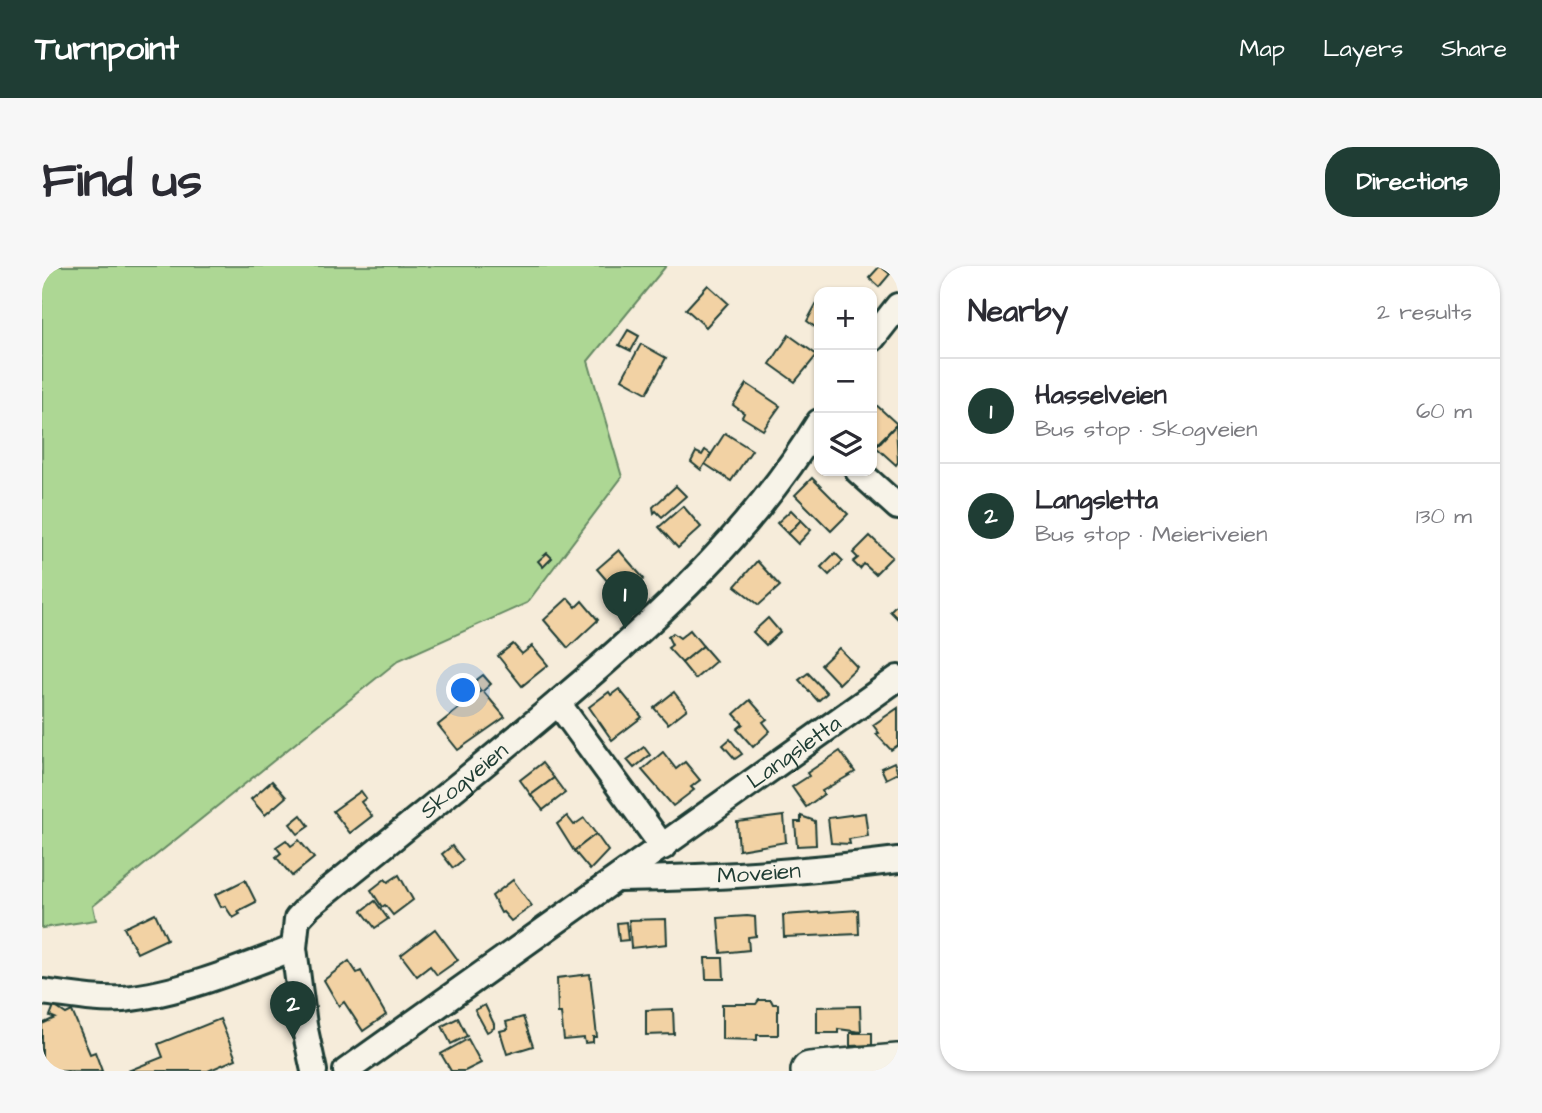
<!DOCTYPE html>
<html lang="en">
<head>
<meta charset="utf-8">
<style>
  :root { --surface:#fff; --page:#f7f7f7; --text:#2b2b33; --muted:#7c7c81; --line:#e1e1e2; --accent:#1f3d34 }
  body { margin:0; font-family:"Architects Daughter",sans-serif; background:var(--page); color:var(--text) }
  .controls { position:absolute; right:21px; top:21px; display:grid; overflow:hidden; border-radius:14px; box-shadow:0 2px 5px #0004 }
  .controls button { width:63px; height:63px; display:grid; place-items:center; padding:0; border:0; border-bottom:2px solid var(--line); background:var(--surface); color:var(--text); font:35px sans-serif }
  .you { position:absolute; left:422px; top:425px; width:24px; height:24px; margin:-18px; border:5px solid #fff; border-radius:50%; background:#1a73e8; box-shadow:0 0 0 10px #1a73e833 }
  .badge { display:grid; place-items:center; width:46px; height:46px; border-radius:50%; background:var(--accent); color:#fff; font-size:23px; font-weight:700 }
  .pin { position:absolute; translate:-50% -58px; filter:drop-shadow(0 2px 4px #0008) }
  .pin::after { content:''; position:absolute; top:37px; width:24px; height:21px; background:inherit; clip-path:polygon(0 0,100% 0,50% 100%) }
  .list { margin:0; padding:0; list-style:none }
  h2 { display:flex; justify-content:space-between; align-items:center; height:91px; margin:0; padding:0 28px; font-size:30px }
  h2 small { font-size:23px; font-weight:400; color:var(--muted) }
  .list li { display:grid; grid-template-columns:46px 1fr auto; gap:21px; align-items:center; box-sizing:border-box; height:105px; padding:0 28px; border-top:2px solid var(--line) }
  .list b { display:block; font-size:26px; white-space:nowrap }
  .list p { margin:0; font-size:23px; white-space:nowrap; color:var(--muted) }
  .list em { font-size:23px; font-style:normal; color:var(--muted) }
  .icon { flex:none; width:38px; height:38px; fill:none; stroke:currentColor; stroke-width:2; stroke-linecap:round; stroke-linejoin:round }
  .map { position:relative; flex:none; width:856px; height:805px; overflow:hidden; border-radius:28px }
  header { display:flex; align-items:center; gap:42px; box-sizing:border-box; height:98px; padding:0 35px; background:var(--accent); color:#fff }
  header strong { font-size:33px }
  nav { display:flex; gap:38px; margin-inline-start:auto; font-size:24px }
  .intro { display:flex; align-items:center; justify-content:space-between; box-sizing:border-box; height:168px; padding:0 42px }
  h1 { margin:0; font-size:49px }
  .button { padding:18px 32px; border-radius:28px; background:var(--accent); color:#fff; font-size:24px; font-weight:700 }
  main { display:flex; gap:42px; padding:0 42px }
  aside { flex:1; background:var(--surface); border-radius:28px; box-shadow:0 2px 5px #0004 }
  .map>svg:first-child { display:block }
  .green { fill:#add794; stroke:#668a64; stroke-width:2 }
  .building { fill:#f2d2a4; stroke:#1f3d34; stroke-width:2 }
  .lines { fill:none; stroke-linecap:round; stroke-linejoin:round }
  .minor-casing { stroke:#1f3d34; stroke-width:30 }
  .highway-casing { stroke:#1f3d34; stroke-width:42 }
  .minor { stroke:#f7f3e8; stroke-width:24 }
  .highway { stroke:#f7f3e8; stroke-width:37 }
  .labels { text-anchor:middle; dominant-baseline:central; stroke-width:5; stroke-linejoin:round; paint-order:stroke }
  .street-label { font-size:23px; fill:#1f3d34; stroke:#f7f3e8 }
</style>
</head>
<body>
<header>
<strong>Turnpoint</strong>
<nav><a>Map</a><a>Layers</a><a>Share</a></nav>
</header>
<div class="intro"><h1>Find us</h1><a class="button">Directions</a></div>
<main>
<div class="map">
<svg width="856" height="805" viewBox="0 0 856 805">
  <rect width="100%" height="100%" fill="#f6ecda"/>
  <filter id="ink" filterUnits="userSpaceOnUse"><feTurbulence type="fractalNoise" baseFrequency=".0143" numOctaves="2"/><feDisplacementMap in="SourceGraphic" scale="14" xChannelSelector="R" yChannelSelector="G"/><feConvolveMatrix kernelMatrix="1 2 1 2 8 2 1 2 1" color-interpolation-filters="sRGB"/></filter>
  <g filter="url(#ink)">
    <!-- green -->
    <polygon class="green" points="0,0 624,0 546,95 580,211 485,337 357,394 51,640 54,654 0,662"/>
    <!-- building -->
    <g class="building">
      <polygon points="838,0 848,8 837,21 827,12"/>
      <polygon points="666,19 686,37 664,61 644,43"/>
      <polygon points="777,33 777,58 773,61 765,55"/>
      <polygon points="586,64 597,70 589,85 577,79"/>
      <polygon points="747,69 775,89 753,116 728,98"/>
      <polygon points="599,78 624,92 605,127 580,113"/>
      <polygon points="705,118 738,140 721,164 700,151 702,147 691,139"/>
      <polygon points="831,136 855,158 831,182 830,138"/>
      <polygon points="854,159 856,196 854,199 834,181"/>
      <polygon points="683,167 710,184 689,215 663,198"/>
      <polygon points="663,184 669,188 659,204 649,196 654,186 660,189"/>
      <polygon points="770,212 806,248 789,265 753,229"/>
      <polygon points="634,220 644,230 620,251 614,245 612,247 611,241"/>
      <polygon points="641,240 659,261 636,282 617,261"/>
      <polygon points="749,244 759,254 746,268 735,257"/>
      <polygon points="759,254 769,264 756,278 746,268"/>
      <polygon points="828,270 850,291 833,308 822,298 818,303 811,296 816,292 811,287"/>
      <polygon points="577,284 602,313 580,332 555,303"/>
      <polygon points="505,287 510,292 501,301 496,295"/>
      <polygon points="793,287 801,295 787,309 779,301"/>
      <polygon points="715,295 738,320 717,339 693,320"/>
      <polygon points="526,332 534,341 540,335 556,354 526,382 502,354"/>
      <polygon points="856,337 856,353 848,345"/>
      <polygon points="726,352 738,366 724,379 711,366"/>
      <polygon points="648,364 661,380 640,397 626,382 630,379 626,371 631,367 638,372"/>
      <polygon points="471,378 480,388 490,380 506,399 480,420 456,390"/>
      <polygon points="661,380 674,395 653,413 640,397"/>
      <polygon points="797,382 815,401 797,418 779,399"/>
      <polygon points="766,407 785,427 776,435 757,414"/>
      <polygon points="441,409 449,418 441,425 463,451 416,484 396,459 439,425 432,416"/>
      <polygon points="577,423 600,451 570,474 547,441 567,426 569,429"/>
      <polygon points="632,426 645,443 626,458 612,442"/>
      <polygon points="708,434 725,453 721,456 728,465 711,481 695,463 701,458 692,448"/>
      <polygon points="856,442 856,479 849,484 834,468 837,467 831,459"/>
      <polygon points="688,473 700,488 693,493 681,479"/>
      <polygon points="602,481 608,489 592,502 585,494"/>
      <polygon points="798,485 813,506 780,525 782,528 764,541 750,521 767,510 765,507"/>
      <polygon points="621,486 634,503 643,496 658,514 649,521 652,524 631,540 600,504"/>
      <polygon points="852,496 856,507 844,513 839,502"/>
      <polygon points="500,497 512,512 489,529 478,514"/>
      <polygon points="512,512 523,527 501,544 489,529"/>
      <polygon points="230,515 244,531 223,549 209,533"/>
      <polygon points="319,525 324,532 319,536 330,550 308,567 291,545"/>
      <polygon points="823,547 826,570 807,573 808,578 789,577 786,552"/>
      <polygon points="259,549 267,560 256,568 248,558"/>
      <polygon points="525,550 532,559 542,552 554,568 532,585 515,558"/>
      <polygon points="742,550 744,576 697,584 695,556"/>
      <polygon points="759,550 773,555 774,579 755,580 753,556 759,556"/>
      <polygon points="554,568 566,585 548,604 532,585"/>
      <polygon points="244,574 249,580 257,574 272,592 250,610 234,591 239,587 234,581"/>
      <polygon points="410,580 421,594 411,602 400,588"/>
      <polygon points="357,609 371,634 351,649 343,639 340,641 329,624 343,613 346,616"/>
      <polygon points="203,614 214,636 196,645 198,648 191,652 183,640 179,641 173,629"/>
      <polygon points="471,614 490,640 469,655 461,646 459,647 450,630"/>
      <polygon points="333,635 346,653 333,662 320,645"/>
      <polygon points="816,644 817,668 742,671 741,649"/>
      <polygon points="113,647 125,673 95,687 82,662"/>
      <polygon points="705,650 713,651 714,670 706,671 707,684 679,687 676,652"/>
      <polygon points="624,653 625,678 589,682 587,654"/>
      <polygon points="584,656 586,674 577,675 575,657"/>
      <polygon points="393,663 416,694 395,709 388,700 375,710 359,689"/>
      <polygon points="663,692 681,692 682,713 664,713"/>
      <polygon points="307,695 315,707 319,705 344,749 321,765 302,736 297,740 282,714"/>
      <polygon points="548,708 555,771 551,771 551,776 543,777 542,772 522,774 519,747 516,747 515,712"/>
      <polygon points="717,734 729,734 731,738 736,738 736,769 715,769 715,774 680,773 680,738 714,738"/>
      <polygon points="443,739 452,758 452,762 445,766 433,744"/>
      <polygon points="12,740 24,748 30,745 48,788 53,786 60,805 0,805 0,758 13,752 8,750"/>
      <polygon points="818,740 819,766 796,763 796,767 775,767 775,741"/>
      <polygon points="631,743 632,768 604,769 604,744"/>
      <polygon points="481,751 491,780 465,788 458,765 466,763 464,756"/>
      <polygon points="416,752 425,770 409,778 400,760"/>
      <polygon points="178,753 194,793 166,805 86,805 121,791 116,778"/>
      <polygon points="808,767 830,767 830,779 808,780"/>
      <polygon points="426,773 439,797 423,805 409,805 399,788"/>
    </g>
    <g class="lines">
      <defs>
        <g id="minor">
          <polyline points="830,73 856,40"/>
          <polyline points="816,205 856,241"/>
          <polyline points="516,437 621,581"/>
          <path id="s1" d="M577 613C671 612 763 606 856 594"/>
          <path d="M0 726C27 729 53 735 81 733 136 728 200 702 252 682"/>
          <path id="s2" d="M272 805 262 759 252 682 255 653 267 640C351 572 436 505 518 435 616 352 709 267 777 156"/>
          <path id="s3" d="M304 805 856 412"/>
        </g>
        <polyline id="highway" points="768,805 856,797"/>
      </defs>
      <!-- minor casing -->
      <use href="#minor" class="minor-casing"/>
      <!-- highway casing -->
      <use href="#highway" class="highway-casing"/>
      <!-- minor -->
      <use href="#minor" class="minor"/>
      <!-- highway -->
      <use href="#highway" class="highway"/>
    </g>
  </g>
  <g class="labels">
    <!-- street labels -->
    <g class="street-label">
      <text stroke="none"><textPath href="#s3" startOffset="550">Langsletta</textPath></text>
      <text stroke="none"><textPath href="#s2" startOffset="371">Skogveien</textPath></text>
      <text stroke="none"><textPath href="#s1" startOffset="140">Moveien</textPath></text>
    </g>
  </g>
</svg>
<div class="controls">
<button>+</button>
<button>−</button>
<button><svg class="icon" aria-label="layers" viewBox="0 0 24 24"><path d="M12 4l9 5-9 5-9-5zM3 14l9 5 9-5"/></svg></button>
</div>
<div class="you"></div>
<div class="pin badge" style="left:583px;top:363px">1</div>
<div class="pin badge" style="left:251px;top:773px">2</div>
</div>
<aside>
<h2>Nearby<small>2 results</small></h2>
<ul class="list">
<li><span class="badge">1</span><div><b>Hasselveien</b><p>Bus stop · Skogveien</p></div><em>60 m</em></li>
<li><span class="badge">2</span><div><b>Langsletta</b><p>Bus stop · Meieriveien</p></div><em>130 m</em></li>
</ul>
</aside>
</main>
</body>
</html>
